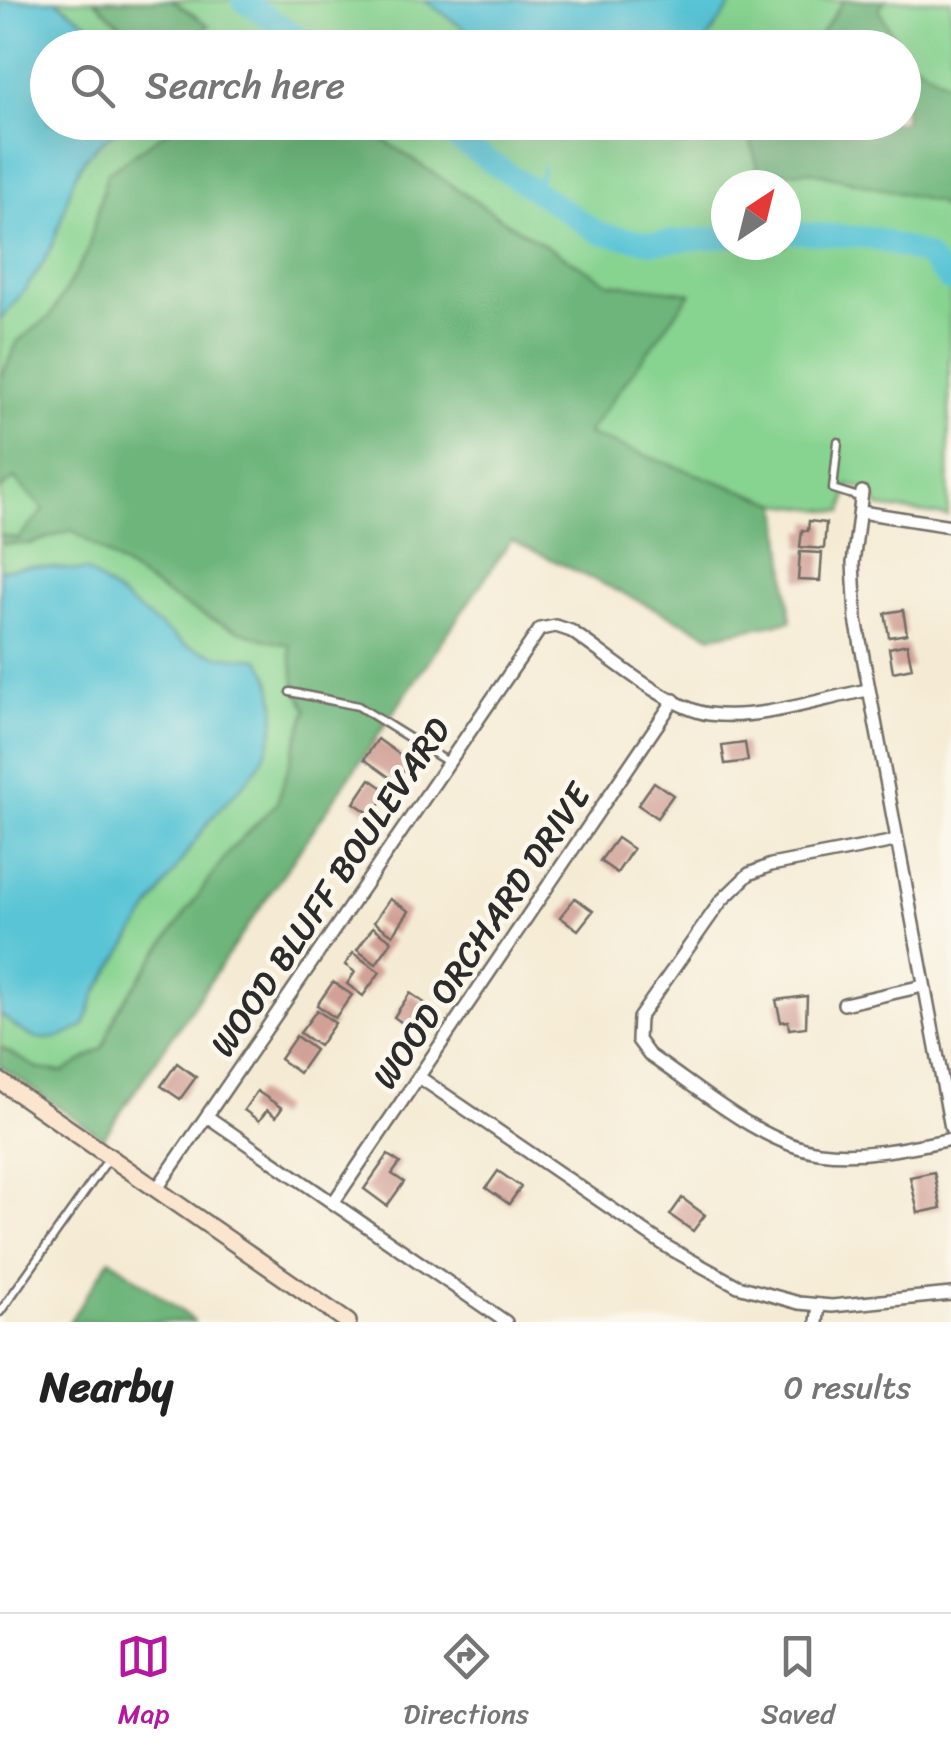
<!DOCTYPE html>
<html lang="en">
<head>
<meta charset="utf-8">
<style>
  :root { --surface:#fff; --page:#f2f2f2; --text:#222; --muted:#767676; --line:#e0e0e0; --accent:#b5179e }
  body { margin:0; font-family:Sriracha,sans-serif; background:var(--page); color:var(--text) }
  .compass { position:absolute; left:711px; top:170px; width:90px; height:90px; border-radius:50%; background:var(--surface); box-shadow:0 10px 40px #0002; rotate:35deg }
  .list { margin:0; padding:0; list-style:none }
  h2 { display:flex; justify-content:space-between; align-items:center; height:130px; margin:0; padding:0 40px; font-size:42px }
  h2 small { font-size:32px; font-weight:400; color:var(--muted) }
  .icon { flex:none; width:55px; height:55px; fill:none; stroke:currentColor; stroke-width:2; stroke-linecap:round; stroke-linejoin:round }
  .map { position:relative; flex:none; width:951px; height:1322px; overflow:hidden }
  .search { position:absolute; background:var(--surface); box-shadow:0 10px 40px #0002; left:30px; right:30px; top:30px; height:110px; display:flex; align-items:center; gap:25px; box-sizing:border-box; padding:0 35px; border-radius:55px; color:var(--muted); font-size:38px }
  .sheet { height:290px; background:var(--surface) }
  nav { display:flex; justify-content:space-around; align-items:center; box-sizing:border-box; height:140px; border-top:2px solid var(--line); background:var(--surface); font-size:28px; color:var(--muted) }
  nav a { display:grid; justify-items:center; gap:5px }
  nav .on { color:var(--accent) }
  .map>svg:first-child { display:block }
  .green { fill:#87d390; stroke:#597f5e; stroke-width:2.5; fill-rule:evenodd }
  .forest { fill:#6db57a; stroke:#4c7052; stroke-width:2.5 }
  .water { fill:#59c4d5; stroke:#427880; stroke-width:2.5 }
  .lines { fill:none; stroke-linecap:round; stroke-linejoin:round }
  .stream { stroke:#59c4d5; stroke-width:4 }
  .river { stroke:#59c4d5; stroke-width:22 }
  .building { fill:#d1a097 }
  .lane-casing { stroke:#726e66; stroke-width:11 }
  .street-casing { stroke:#726e66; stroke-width:16 }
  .secondary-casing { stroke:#726e66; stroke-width:20 }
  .lane { stroke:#fff; stroke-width:6 }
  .street { stroke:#fff; stroke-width:11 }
  .secondary { stroke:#fbe5cf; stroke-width:15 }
  .labels { text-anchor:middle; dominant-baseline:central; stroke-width:9; stroke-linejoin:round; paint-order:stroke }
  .street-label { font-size:35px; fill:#2b2b2b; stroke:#fbf7ec }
</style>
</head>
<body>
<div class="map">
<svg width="951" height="1322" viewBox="0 0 951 1322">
  <rect width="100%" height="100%" fill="#fbf7ec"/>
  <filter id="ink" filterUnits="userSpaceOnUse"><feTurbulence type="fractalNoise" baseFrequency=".01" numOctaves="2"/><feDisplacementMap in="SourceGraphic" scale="20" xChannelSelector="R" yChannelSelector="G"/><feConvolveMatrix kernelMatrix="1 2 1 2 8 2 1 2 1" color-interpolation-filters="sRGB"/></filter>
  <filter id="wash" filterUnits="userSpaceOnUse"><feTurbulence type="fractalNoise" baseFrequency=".0048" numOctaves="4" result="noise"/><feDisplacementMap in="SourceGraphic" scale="40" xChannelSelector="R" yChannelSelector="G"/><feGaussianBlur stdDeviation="2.25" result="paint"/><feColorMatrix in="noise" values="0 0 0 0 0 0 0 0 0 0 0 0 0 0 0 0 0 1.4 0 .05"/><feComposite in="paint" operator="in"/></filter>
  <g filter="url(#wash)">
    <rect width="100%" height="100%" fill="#f5ebd4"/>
    <!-- green -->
    <g class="green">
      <polygon points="0,0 94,0 129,33 164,47 48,48 48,122 179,123 108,173 87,253 50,317 18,341 0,379"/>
      <polygon points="172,0 844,0 812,48 246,48 230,37 211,47 175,47 209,26"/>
      <polygon points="885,0 951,0 951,86 905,59 904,48 899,47 879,9"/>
      <path d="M358 123H763L751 143 759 173 810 171 936 202 951 214 948 516 879 507 871 491 849 485 843 512 779 504 586 435 690 293 609 283 511 225ZM726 185H786V245H726Z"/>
      <polygon points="14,478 45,510 18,539 0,535 0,490"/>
      <path d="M72 530C144 579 202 628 289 645L296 688 307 709 277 803 230 850 117 1011 103 1048 64 1072 39 1069 0 1047V544H30Z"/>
    </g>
    <!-- forest -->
    <g class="forest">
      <path d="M94 0H172L209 26C199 32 186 44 175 48 148 55 111 16 94 0Z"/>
      <polygon points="844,0 885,0 879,9 899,47 812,47"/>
      <polygon points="904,56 951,86 951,214 936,202 810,171 759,173 751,143 763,123 904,122"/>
      <path d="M179 123H358L511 225 609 283 691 293 587 434 779 504 791 621 712 636 511 540 103 1138 0 1066V1047L39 1069 63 1072 103 1048 117 1011 230 850 277 803 307 709 296 688 289 645C202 628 144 579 72 530L30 544H0V535L18 539 44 510 14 478 0 490V380L18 341 50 317 87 253 107 173Z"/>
      <polygon points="110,1259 192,1319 194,1322 69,1322"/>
    </g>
    <!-- water -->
    <g class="water">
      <path d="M0 0H56L120 47 48 48V122L129 123C65 162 77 180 53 243 42 271 19 297 0 320Z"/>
      <polygon points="424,0 735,0 702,47 490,47"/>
      <path d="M32 566 87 571 185 645 219 656 259 659C277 685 280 716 268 747 257 777 230 795 211 819 170 874 134 935 96 993L84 1026C46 1047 32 1042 0 1014V570Z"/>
    </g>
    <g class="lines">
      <!-- stream -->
      <polyline class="stream" points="535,191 543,167"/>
      <!-- river -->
      <g class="river">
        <polyline points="242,0 315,48"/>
        <polyline points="430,122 599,233 653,243 726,237"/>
        <polyline points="786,232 874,238 925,255 951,282"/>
      </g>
    </g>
    <g id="blocks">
      <!-- building -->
      <g class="building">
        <polygon points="809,521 826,523 824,549 800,547 802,530 808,531"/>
        <polygon points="800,552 822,553 820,581 798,580"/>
        <polygon points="903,610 907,634 889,637 885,613"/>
        <polygon points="907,644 912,668 893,672 889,648"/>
        <polygon points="378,739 410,762 396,782 364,759"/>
        <polygon points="745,743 748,761 725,764 722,746"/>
        <polygon points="370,779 389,792 372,815 354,803"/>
        <polygon points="654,782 673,795 657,818 638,805"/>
        <polygon points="617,838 633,849 617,873 600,861"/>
        <polygon points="575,898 593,911 578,930 560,917"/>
        <polygon points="390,899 409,911 393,935 374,922"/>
        <polygon points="373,927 392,941 376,964 357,950"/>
        <polygon points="353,953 380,972 363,996 347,984 355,972 345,965"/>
        <polygon points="333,982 352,995 335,1018 317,1005"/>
        <polygon points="410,993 429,1006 412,1030 394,1017"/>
        <polygon points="807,996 806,1027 789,1029 788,1021 781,1022 776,1000"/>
        <polygon points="317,1010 335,1023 319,1046 300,1033"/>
        <polygon points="296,1036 315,1050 299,1073 280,1059"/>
        <polygon points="177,1063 196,1077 180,1099 161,1086"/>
        <polygon points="257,1091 282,1108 276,1117 267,1110 259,1121 244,1110"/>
        <polygon points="388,1155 400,1163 392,1174 404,1182 387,1206 364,1189"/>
        <polygon points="498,1171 521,1187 509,1204 486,1188"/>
        <polygon points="934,1172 941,1208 918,1213 910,1177"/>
        <polygon points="682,1198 705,1215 693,1231 670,1215"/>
      </g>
    </g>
  </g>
  <g filter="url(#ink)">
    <use href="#blocks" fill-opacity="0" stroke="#726e66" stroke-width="2.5"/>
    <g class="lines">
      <defs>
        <g id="lane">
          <polyline points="838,442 833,489 862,498"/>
          <polyline points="290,692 358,706 448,762"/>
          <polyline points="0,1312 109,1158"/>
        </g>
        <g id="street">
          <polyline points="862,492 853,563 856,619 951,1128"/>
          <polyline points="861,512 951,526"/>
          <path d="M895 841 771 865 749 874 721 901 639 1018 638 1040 649 1055C697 1087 762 1144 819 1152 862 1158 908 1148 951 1139"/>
          <polyline points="844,1004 923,986"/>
          <polyline points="419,1077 669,1248 738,1286 799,1303 832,1306 951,1294"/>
          <polyline points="208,1117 506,1322"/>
          <path d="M156 1190 540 629 556 626 571 631C607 655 667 708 709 714 759 721 819 699 868 690"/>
          <polyline points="333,1203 674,700"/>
          <polyline points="817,1322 819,1305"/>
        </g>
        <polyline id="secondary" points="0,1081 348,1322"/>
      </defs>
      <!-- lane casing -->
      <use href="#lane" class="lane-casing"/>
      <!-- street casing -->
      <use href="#street" class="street-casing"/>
      <!-- secondary casing -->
      <use href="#secondary" class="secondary-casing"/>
      <!-- lane -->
      <use href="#lane" class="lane"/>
      <!-- street -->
      <use href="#street" class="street"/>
      <!-- secondary -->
      <use href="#secondary" class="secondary"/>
    </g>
  </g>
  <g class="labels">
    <!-- street labels -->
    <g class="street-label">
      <text transform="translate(330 887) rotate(-56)">WOOD BLUFF BOULEVARD</text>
      <text transform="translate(481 936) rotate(-56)">WOOD ORCHARD DRIVE</text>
    </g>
  </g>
</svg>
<svg class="compass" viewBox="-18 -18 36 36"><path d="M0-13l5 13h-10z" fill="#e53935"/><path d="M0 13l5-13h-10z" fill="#767676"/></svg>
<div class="search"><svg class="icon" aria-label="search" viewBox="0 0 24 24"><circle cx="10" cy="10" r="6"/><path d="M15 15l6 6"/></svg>Search here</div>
</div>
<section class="sheet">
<h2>Nearby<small>0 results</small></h2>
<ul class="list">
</ul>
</section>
<nav>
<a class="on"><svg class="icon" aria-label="map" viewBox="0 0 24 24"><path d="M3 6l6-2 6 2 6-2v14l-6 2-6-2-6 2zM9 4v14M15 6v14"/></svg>Map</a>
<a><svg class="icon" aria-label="directions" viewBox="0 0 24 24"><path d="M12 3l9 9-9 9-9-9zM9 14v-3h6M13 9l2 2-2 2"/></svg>Directions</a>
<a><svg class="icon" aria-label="saved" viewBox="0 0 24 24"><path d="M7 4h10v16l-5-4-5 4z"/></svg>Saved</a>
</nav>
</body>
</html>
